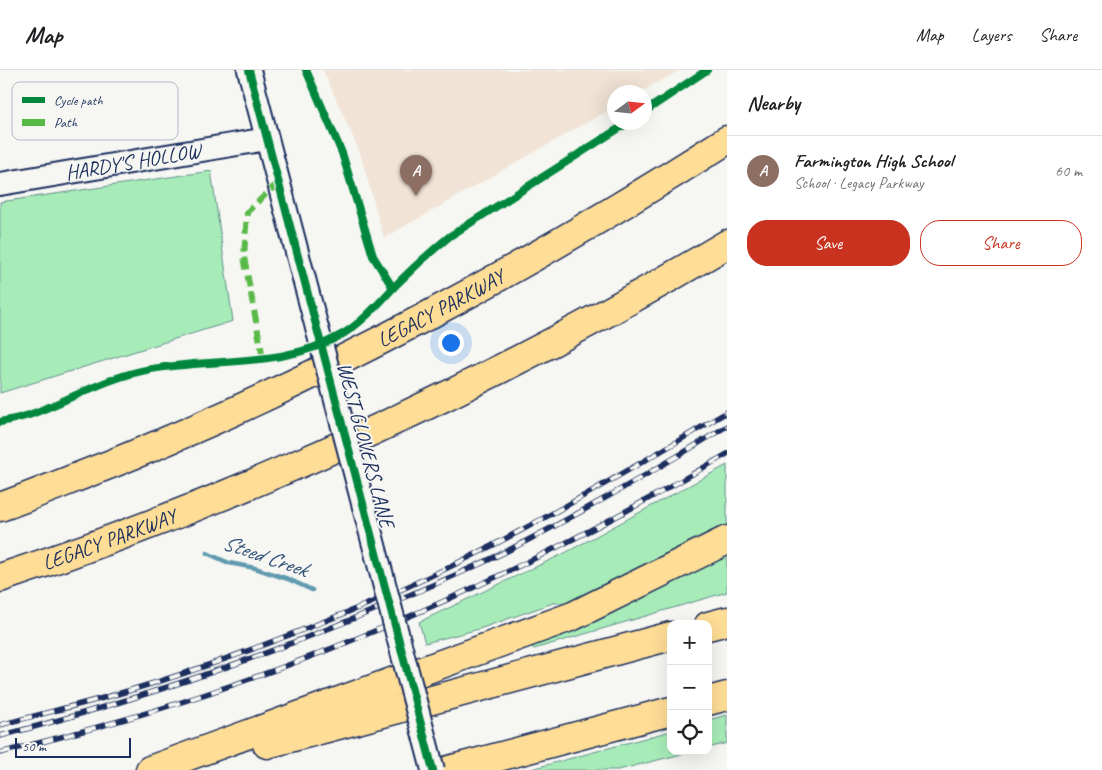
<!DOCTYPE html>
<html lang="en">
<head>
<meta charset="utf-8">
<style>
  :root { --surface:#fff; --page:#f2f2f2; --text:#202124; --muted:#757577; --line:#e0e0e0; --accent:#c8321e }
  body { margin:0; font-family:Caveat,sans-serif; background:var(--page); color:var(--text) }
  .controls { position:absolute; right:15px; bottom:15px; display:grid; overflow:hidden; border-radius:10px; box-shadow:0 5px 20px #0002 }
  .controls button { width:45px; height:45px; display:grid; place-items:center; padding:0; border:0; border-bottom:1px solid var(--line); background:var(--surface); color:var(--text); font:25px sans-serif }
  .compass { position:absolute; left:607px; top:15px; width:45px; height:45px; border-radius:50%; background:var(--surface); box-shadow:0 5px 20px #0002; rotate:75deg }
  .scale { position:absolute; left:15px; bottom:12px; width:116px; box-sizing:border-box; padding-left:5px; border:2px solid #1b2f5e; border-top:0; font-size:14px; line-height:18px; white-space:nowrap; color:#1b2f5e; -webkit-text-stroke:4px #f6f6f2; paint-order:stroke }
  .you { position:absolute; left:450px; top:272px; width:18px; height:18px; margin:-12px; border:4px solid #fff; border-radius:50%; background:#1a73e8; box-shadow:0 0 0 8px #1a73e833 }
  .badge { display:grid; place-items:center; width:32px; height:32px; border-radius:50%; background:var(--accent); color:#fff; font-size:16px; font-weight:700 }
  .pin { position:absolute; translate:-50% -41px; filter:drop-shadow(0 1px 2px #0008) }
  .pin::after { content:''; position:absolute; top:26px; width:18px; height:15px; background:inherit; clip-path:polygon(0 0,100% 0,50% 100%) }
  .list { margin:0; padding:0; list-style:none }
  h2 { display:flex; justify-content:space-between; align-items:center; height:65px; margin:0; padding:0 20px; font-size:21px }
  h2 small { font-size:16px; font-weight:400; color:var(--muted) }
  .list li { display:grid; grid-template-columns:32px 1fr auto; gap:15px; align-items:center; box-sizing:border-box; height:70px; padding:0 20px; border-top:1px solid var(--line) }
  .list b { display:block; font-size:19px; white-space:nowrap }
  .list p { margin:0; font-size:16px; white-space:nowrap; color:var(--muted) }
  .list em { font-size:16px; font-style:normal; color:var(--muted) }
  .actions { display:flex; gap:10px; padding:15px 20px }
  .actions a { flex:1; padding:11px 0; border:1px solid var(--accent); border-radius:20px; text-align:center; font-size:18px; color:var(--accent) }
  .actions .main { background:var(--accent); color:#fff }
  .icon { flex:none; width:28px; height:28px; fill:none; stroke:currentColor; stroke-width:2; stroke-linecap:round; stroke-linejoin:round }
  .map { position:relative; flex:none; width:727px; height:700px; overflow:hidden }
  header { display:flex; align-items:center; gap:30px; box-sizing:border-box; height:70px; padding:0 25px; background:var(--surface); border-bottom:1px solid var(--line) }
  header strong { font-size:24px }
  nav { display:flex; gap:28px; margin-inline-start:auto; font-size:18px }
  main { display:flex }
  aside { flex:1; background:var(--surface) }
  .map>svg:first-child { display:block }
  .built { fill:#f1e4d6 }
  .green { fill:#a7ecb8; stroke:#618e8b }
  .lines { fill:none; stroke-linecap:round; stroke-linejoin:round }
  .stream { stroke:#619ab0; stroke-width:4.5 }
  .minor-casing { stroke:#1b2f5e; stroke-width:26 }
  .highway-casing { stroke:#1b2f5e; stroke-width:31 }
  .minor { stroke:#f6f6f2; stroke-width:22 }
  .highway { stroke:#fedd96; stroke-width:28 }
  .rail-casing { stroke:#1b2f5e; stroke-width:5.5 }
  .rail { stroke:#f6f6f2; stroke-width:4; stroke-dasharray:11; stroke-linecap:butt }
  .minor-bridge-casing { stroke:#1b2f5e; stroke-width:26; stroke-linecap:butt }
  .minor-bridge { stroke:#f6f6f2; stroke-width:22 }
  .quiet { stroke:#58b947; stroke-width:6; stroke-dasharray:12 6; stroke-linecap:butt }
  .cycleway-casing { stroke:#f6f6f2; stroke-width:11 }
  .cycleway { stroke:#00873e; stroke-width:8 }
  .labels { text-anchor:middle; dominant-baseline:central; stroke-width:4; stroke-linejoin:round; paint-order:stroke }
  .street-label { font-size:21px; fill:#1b2f5e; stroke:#f6f6f2 }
  .water-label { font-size:22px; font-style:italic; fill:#325379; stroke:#f6f6f2 }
  .key { fill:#f6f6f2; stroke:#b4bac6; stroke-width:1 }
  .key-label { font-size:14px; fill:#1b2f5e }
</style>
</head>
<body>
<header>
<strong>Map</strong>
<nav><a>Map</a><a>Layers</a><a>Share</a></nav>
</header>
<main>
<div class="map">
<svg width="727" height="700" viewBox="0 0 727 700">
  <rect width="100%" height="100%" fill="#f6f6f2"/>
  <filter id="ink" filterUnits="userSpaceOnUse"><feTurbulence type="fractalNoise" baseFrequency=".02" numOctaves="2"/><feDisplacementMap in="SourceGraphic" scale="10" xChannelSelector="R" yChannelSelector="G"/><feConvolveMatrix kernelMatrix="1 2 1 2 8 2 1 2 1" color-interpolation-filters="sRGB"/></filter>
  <g filter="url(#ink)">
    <!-- built -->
    <polygon class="built" points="323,0 680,0 640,22 614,22 614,37 384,168 360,83"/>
    <!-- green -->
    <g class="green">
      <polygon points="211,101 233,251 0,323 0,132"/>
      <polygon points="727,395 727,458 576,533 553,533 479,559 425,573 419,552 565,483"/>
      <polygon points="727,483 727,522 534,579 531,576 533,573 614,540"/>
      <polygon points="727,645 727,673 708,678 708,650"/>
      <polygon points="671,661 671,681 694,681 618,700 528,700"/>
    </g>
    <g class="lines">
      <!-- stream -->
      <polyline class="stream" points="207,483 229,493 255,498 288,509 312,520"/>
      <defs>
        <g id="minor">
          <polyline points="249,0 317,258"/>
          <path id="s1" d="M0 114 267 69"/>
        </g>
        <g id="highway">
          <path id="s2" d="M0 437C37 424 74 408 111 394 329 306 529 196 727 70"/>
          <path id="s3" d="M0 508C254 424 497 311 727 174"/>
          <polyline points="708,556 727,551"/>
          <polyline points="708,631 727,626"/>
          <polyline points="267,674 671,566"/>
          <polyline points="150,700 573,546 727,470"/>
          <polyline points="449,700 671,641"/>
        </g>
      </defs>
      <!-- minor casing -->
      <use href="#minor" class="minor-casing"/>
      <!-- highway casing -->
      <use href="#highway" class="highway-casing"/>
      <!-- minor -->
      <use href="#minor" class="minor"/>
      <!-- highway -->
      <use href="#highway" class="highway"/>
      <defs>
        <g id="rail">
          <path d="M0 655C44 643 88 633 131 620 206 598 280 569 353 540 484 487 606 414 727 342"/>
          <path d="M0 666C130 632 257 590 381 537 424 519 467 501 509 480 583 442 656 400 727 356"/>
          <path d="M0 683C69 665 138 647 206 624 387 564 563 481 727 384"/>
        </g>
      </defs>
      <!-- rail casing -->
      <use href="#rail" class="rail-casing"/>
      <!-- rail -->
      <use href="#rail" class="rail"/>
      <defs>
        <polyline id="minor-bridge" points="317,258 433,700"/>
      </defs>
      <!-- minor-bridge casing -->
      <use href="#minor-bridge" class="minor-bridge-casing"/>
      <!-- minor-bridge -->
      <use href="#minor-bridge" class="minor-bridge"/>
      <!-- quiet -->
      <polyline class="quiet" points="263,288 244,187 247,142 279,112"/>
      <defs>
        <g id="cycleway">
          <polyline points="249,0 433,700"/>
          <polyline points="306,0 342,83 373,186 393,218"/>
          <polyline points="644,42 707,0"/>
          <path d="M0 352C10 350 20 348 29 345 68 331 105 308 146 300 210 287 283 299 341 265 362 253 378 234 394 217 412 199 430 182 450 166L629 52"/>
        </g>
      </defs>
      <!-- cycleway casing -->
      <use href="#cycleway" class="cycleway-casing"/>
      <!-- cycleway -->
      <use href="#cycleway" class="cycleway"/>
    </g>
  </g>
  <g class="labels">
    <!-- street labels -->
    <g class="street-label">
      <text stroke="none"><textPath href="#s1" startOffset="135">HARDY'S HOLLOW</textPath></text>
      <text stroke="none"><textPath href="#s2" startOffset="484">LEGACY PARKWAY</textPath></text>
      <text transform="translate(366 375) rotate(75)">WEST GLOVERS LANE</text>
      <text stroke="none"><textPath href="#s3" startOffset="116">LEGACY PARKWAY</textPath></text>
    </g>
    <!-- water labels -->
    <g class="water-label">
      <text transform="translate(265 486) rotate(19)">Steed Creek</text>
    </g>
  </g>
  <!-- legend -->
  <rect x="12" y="12" width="166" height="58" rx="8" class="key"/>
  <rect x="22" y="27" width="23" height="6" fill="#00873e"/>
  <rect x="22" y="49" width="23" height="7" fill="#58b947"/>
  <g class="key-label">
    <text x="54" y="35">Cycle path</text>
    <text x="54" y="57">Path</text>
  </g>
</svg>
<div class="controls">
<button>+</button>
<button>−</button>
<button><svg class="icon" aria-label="locate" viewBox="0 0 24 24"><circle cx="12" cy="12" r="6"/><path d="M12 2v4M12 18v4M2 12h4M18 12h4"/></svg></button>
</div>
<svg class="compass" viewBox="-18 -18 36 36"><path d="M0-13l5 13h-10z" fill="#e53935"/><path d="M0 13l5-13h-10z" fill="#757577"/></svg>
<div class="scale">50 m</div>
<div class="you"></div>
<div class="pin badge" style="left:416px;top:126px;background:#8d6e63">A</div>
</div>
<aside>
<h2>Nearby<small></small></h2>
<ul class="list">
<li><span class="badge" style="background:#8d6e63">A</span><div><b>Farmington High School</b><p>School · Legacy Parkway</p></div><em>60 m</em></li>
</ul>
<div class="actions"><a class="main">Save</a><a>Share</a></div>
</aside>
</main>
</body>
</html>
